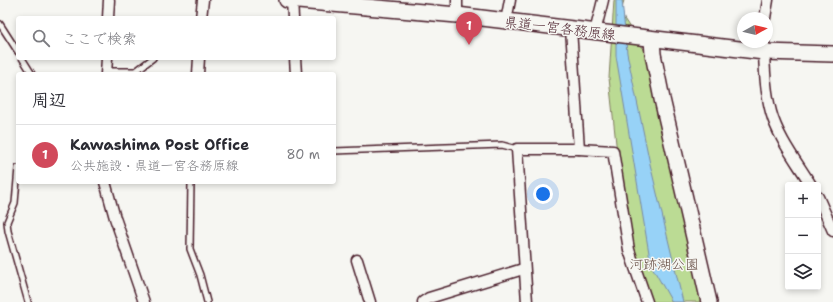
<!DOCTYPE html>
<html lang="ja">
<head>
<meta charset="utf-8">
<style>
  :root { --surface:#fff; --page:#f7f7f7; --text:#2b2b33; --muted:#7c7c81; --line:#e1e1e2; --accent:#d1495b }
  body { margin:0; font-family:"Shantell Sans","Klee One",sans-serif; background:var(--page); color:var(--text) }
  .controls { position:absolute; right:12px; bottom:12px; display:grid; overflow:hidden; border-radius:4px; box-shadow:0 2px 6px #0003 }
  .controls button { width:36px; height:36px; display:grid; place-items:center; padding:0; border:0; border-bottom:1px solid var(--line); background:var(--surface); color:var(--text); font:20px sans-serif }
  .compass { position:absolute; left:737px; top:12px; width:36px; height:36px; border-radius:50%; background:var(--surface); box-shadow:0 2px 6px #0003; rotate:82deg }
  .you { position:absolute; left:543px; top:194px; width:14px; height:14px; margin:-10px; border:3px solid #fff; border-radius:50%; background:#1a73e8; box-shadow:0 0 0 6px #1a73e833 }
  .badge { display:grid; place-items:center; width:26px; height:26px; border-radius:50%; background:var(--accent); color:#fff; font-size:13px; font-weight:700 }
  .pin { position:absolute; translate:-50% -33px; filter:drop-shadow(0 1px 2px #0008) }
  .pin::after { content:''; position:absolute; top:21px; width:14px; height:12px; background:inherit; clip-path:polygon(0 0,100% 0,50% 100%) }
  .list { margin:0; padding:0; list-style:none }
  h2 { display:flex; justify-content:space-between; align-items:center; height:52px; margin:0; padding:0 16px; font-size:17px }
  h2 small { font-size:13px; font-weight:400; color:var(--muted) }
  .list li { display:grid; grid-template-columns:26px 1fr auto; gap:12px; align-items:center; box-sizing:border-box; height:60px; padding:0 16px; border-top:1px solid var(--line) }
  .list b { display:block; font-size:15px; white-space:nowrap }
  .list p { margin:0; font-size:13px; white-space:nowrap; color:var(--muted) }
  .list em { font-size:13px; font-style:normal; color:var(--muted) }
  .icon { flex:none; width:22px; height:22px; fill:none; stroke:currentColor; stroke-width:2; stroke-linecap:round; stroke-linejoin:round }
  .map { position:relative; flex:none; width:833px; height:302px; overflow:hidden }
  .search { position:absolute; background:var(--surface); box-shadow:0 2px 6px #0003; left:16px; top:16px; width:320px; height:44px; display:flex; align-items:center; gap:10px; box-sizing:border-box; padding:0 14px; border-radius:4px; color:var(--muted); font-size:15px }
  .panel { position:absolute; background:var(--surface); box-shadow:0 2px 6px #0003; left:16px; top:72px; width:320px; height:112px; border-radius:4px }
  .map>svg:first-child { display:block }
  .green { fill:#bbdb94; stroke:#827d60 }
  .water { fill:#97d2f7; stroke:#788aa5 }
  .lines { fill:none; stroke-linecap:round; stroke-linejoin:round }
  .lane-casing { stroke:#4a1f2b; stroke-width:8 }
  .street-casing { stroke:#4a1f2b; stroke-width:13 }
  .secondary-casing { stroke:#4a1f2b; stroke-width:18 }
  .lane { stroke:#f6f6f2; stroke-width:5 }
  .street { stroke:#f6f6f2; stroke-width:10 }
  .secondary { stroke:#f6f6f2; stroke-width:15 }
  .labels { text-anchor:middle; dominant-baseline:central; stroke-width:3; stroke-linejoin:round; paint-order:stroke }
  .street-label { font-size:14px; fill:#4a1f2b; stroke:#f6f6f2 }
  .park-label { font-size:14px; fill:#664e45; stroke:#f6f6f2 }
</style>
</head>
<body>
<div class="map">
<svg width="833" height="302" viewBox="0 0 833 302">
  <rect width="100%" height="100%" fill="#f6f6f2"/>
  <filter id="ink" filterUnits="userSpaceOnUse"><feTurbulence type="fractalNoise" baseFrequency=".025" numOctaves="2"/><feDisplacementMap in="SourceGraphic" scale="8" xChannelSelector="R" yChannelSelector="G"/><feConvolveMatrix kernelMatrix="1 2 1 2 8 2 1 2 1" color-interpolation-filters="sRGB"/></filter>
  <g filter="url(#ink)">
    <!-- green -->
    <polygon class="green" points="614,0 624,0 621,14 645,51 701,302 642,302 622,200 609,78"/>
    <!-- water -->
    <polygon class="water" points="616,0 622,0 627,53 650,164 683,302 672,302 651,265 616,56"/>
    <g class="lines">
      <defs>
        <g id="lane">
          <polyline points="0,24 18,52"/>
          <polyline points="22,58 32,74"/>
          <polyline points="106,71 136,71 153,58"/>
          <polyline points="334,151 502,145 517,149"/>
          <polyline points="18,168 15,203 7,222 8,231 28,302"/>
          <polyline points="191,182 190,249 200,275 207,302"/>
        </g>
        <g id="street">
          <polyline points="292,0 293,18"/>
          <polyline points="457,15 457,0"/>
          <polyline points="108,18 109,0"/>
          <polyline points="201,18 203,0"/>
          <polyline points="765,18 768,0"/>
          <polyline points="506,21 510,0"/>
          <polyline points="595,32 603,0"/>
          <path d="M764 42C764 65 765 90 771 112 778 138 797 162 811 185"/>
          <polyline points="295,58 296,74"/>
          <polyline points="106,74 107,58"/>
          <polyline points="198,74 199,58"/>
          <polyline points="579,149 613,151 629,250 647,302"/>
          <polyline points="105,182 115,218 144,302"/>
          <polyline points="818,197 833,231"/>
          <polyline points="357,260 370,302"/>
          <polyline points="423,302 429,298 523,269"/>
          <polyline points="527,302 517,149 579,149 571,29"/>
        </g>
        <g id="secondary">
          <polyline points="287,0 457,15 764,52 833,54"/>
          <polyline points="652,39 653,54 662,99 709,302"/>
        </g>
      </defs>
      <!-- lane casing -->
      <use href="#lane" class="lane-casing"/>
      <!-- street casing -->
      <use href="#street" class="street-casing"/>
      <!-- secondary casing -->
      <use href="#secondary" class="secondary-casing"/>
      <!-- lane -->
      <use href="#lane" class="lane"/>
      <!-- street -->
      <use href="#street" class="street"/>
      <!-- secondary -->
      <use href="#secondary" class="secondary"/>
    </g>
  </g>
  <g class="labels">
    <!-- street labels -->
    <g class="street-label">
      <text transform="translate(560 28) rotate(7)">県道一宮各務原線</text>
    </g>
    <!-- park labels -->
    <g class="park-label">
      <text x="664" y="264">河跡湖公園</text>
    </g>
  </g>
</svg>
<div class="controls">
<button>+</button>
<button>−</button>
<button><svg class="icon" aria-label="layers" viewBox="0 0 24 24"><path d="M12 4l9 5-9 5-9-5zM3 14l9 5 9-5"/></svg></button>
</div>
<svg class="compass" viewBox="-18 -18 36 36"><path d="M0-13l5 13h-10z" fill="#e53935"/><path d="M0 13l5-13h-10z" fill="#7c7c81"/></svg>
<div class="you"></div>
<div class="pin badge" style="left:469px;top:45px">1</div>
<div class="search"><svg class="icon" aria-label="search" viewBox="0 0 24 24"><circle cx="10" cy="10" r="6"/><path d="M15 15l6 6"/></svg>ここで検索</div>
<section class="panel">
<h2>周辺<small></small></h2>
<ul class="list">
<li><span class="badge">1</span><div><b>Kawashima Post Office</b><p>公共施設 · 県道一宮各務原線</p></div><em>80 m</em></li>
</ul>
</section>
</div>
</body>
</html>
